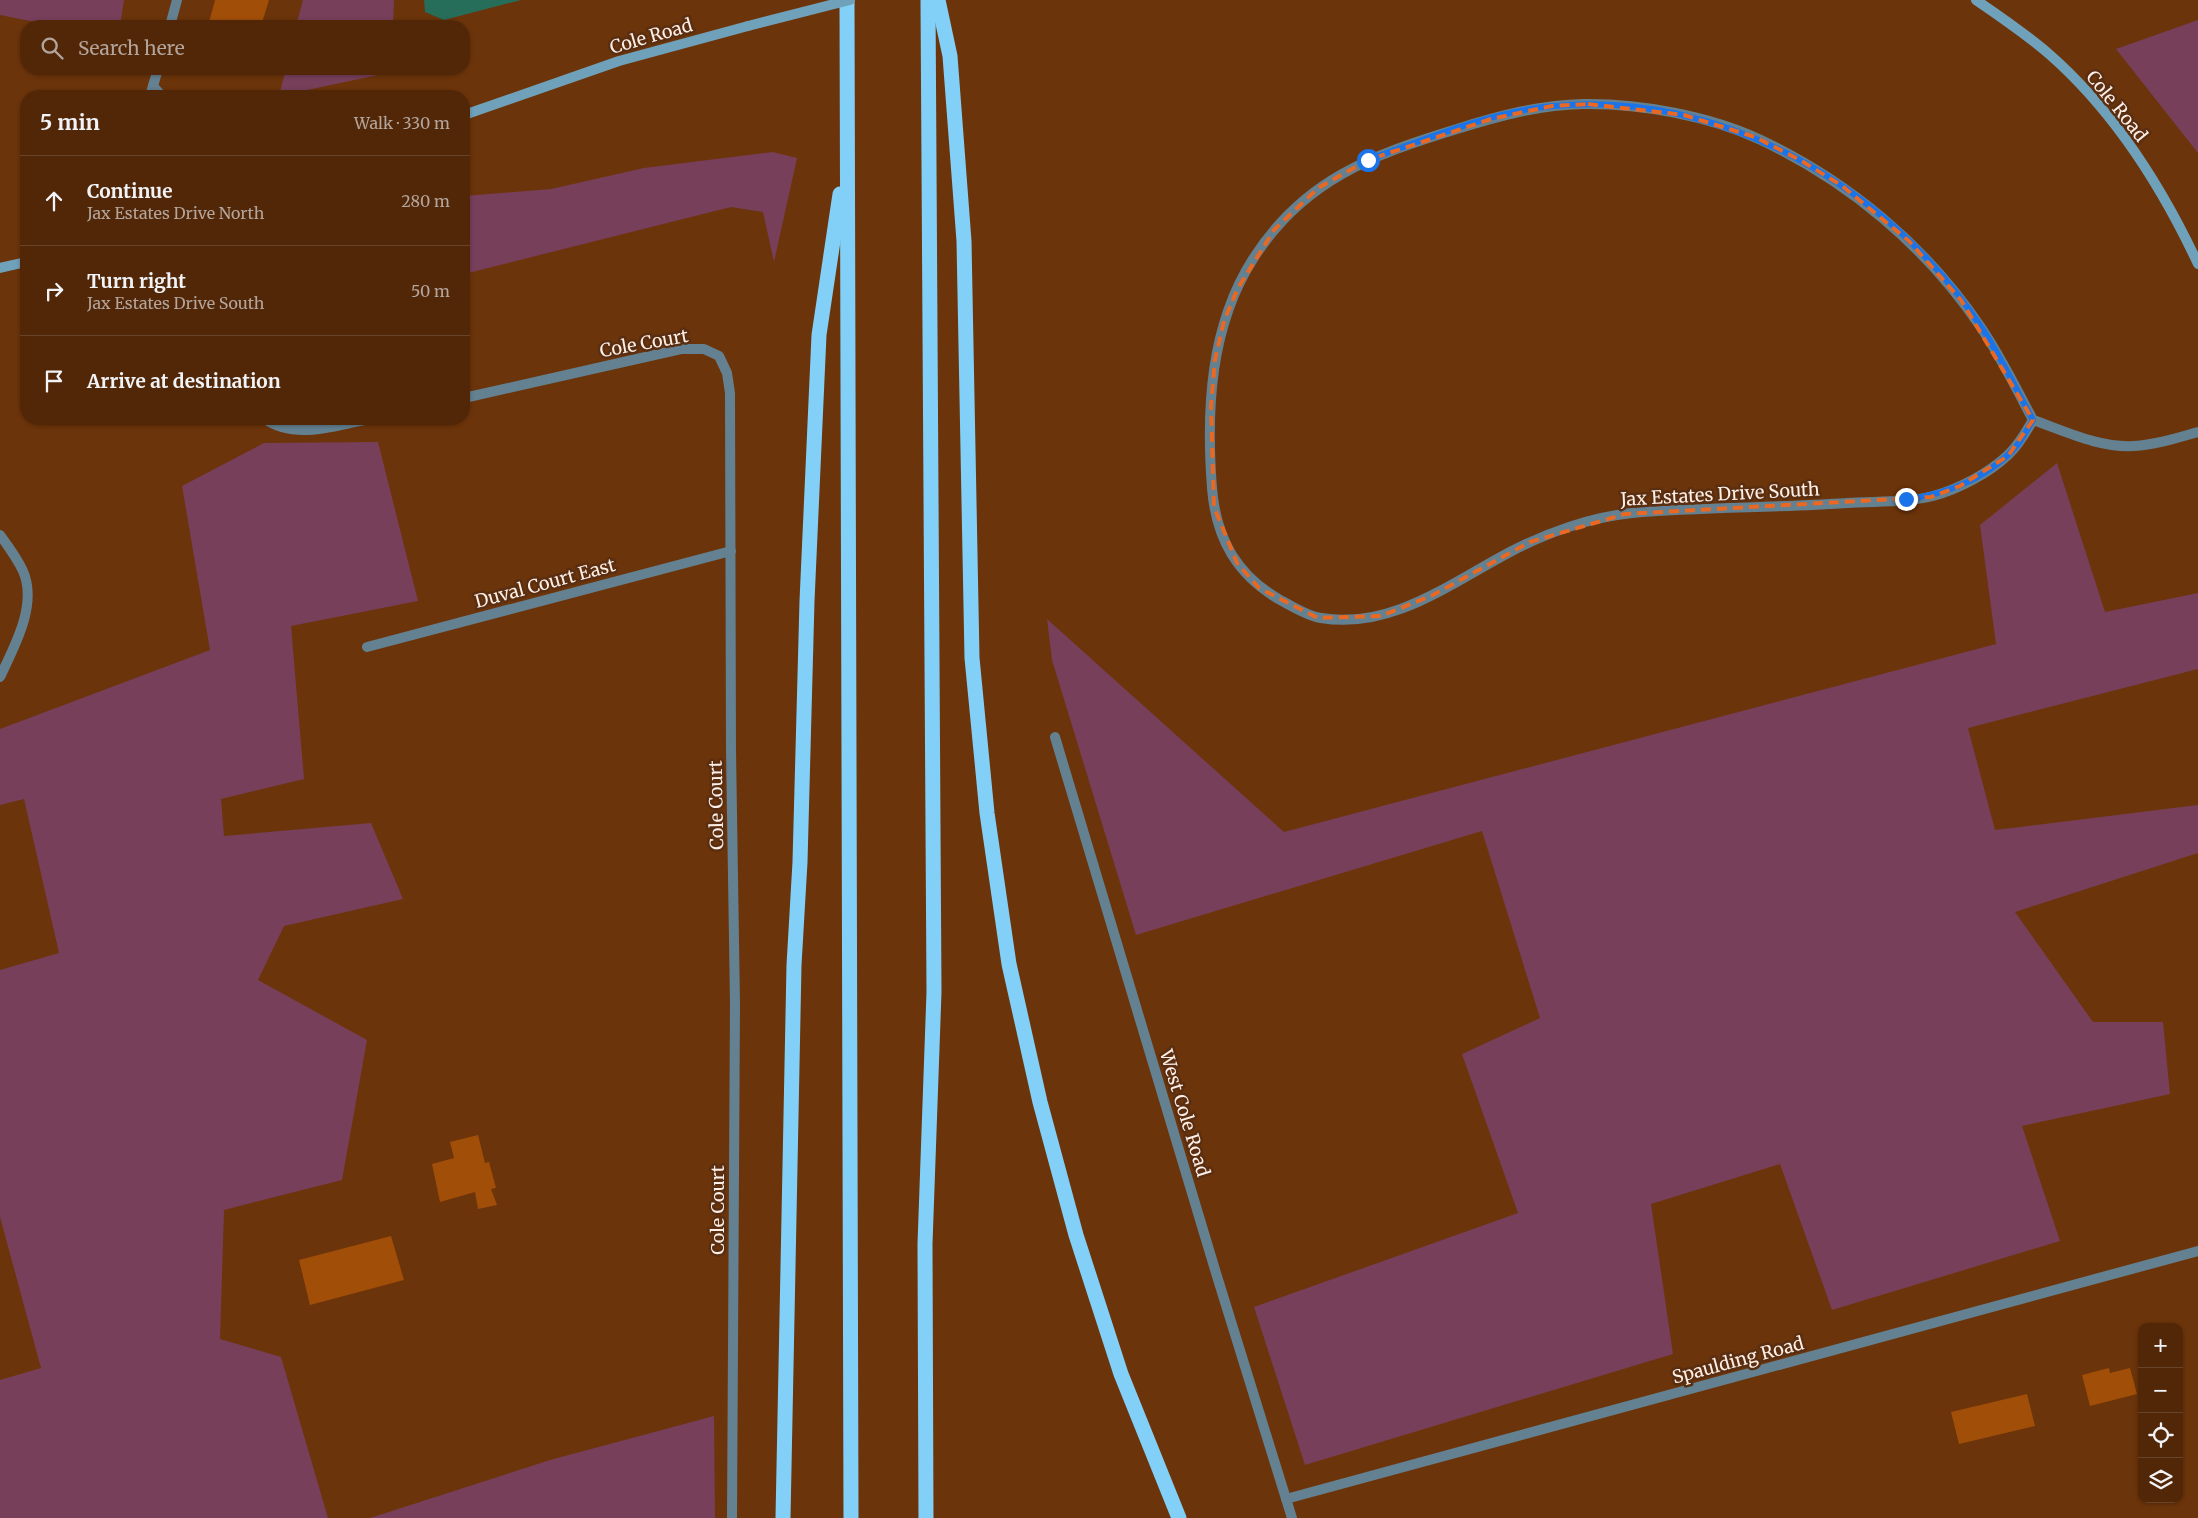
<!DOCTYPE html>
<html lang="en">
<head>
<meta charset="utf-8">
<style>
  :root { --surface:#512708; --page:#5b3316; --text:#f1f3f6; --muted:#b4a59c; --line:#674429 }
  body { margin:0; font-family:Merriweather,serif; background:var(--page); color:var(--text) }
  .controls { position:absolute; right:15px; bottom:15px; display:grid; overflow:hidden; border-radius:10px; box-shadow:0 1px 4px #0004 }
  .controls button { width:45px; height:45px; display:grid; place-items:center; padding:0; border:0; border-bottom:1px solid var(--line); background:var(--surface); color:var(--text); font:25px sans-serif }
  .stop { position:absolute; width:15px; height:15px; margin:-11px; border:4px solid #1a73e8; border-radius:50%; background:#fff }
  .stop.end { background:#1a73e8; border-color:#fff; box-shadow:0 1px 5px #0008 }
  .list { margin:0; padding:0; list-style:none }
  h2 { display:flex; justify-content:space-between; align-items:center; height:65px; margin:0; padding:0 20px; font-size:21px }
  h2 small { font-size:16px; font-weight:400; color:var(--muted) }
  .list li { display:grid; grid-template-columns:32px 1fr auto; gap:15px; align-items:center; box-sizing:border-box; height:90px; padding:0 20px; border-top:1px solid var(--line) }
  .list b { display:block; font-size:19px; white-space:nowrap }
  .list p { margin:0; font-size:16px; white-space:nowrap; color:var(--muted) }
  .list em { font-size:16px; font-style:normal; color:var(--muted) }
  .icon { flex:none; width:28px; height:28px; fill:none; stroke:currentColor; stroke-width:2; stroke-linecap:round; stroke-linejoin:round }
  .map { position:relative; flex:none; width:2198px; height:1518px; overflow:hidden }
  .search { position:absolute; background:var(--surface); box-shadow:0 1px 4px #0004; left:20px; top:20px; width:450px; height:55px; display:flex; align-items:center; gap:12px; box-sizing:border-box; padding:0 18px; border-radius:20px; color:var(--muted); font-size:19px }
  .panel { position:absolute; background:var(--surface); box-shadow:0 1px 4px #0004; left:20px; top:90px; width:450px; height:335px; border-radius:20px }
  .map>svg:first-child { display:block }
  .green { fill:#773f5a }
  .water { fill:#266e5a }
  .building { fill:#a14e09 }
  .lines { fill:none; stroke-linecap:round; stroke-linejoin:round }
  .street { stroke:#638191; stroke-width:10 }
  .secondary { stroke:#70a1bb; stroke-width:10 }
  .highway { stroke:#82d0f7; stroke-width:15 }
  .secondary-bridge { stroke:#70a1bb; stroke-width:10 }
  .route { stroke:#1a73e8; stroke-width:6 }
  .marked { fill:none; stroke:#ea6822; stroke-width:4; stroke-dasharray:10 6; stroke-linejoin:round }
  .labels { text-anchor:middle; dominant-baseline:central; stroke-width:5; stroke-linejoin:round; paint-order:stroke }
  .street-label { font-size:18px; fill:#feefe7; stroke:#5a2e11 }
</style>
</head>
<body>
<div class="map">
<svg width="2198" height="1518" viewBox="0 0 2198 1518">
  <rect width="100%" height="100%" fill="#6c340a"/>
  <!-- green -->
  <g class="green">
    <polygon points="0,0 124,0 120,26 56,26 0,15"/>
    <polygon points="303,0 394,0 393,26 296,26"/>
    <polygon points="2198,20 2198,153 2116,49"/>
    <polygon points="286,69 392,69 392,72 279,96"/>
    <polygon points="773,152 797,158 774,262 763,212 731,207 464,274 464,196 551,189 644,168"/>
    <polygon points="378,442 418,601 291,626 304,779 221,799 224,836 371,823 403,899 284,926 258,980 367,1040 342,1180 224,1210 220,1339 281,1357 328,1518 0,1518 0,1380 41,1368 0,1217 0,970 59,953 24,799 0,805 0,729 210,650 182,486 264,443"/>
    <polygon points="2057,463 2105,612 2198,593 2198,669 1968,728 1995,830 2198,805 2198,853 2015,912 2093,1022 2163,1022 2170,1094 2022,1126 2060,1241 1832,1310 1780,1164 1651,1204 1673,1354 1305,1465 1254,1307 1518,1213 1462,1054 1540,1018 1482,831 1136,935 1052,660 1047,619 1284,832 1996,644 1980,525"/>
    <polygon points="714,1416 715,1518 370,1518 550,1460"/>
  </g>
  <!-- water -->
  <polygon class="water" points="424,0 521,0 444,20 425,12"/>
  <!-- building -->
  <g class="building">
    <polygon points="215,0 269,0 261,26 208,26"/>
    <polygon points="478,1135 485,1163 489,1162 496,1188 491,1189 497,1205 478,1209 475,1192 440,1202 432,1164 454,1158 450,1142"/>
    <polygon points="391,1236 404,1280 310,1305 299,1260"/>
    <polygon points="2109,1368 2110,1373 2130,1368 2137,1394 2090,1406 2082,1375"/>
    <polygon points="2027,1394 2035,1426 1959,1444 1951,1412"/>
  </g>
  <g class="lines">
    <!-- street -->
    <g class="street">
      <polyline points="170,26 177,0"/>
      <polyline points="153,86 158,69"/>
      <polyline points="150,96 153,86 162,96"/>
      <polyline points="464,398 681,349 704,349 719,356 727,373 730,393 731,750 735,1003 732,1518"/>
      <path d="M265 419C294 440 336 426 368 419"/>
      <path d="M2033 420C2026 432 2019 445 2008 455 1989 473 1959 489 1933 496 1906 503 1875 501 1847 503 1776 508 1704 507 1632 513 1591 517 1546 533 1510 552 1451 583 1391 630 1321 618 1307 616 1294 607 1282 601 1237 576 1216 539 1212 488 1206 410 1210 326 1253 259 1303 180 1372 155 1457 129 1498 116 1539 105 1583 104 1640 103 1710 116 1761 140 1849 182 1925 245 1980 326 2000 355 2016 388 2033 420 2065 431 2099 448 2134 446 2155 445 2177 438 2198 432"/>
      <path d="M0 535C8 546 17 558 23 571 38 605 14 647 0 677"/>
      <polyline points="367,647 731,551"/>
      <polyline points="1055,737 1216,1273 1292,1518"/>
      <polyline points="1286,1499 2198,1251"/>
    </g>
    <!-- secondary -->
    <g class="secondary">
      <path d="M1976 0C2001 17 2026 34 2049 54 2113 110 2162 187 2198 264"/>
      <polyline points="464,115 619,61 748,26"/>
      <polyline points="0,268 26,262"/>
    </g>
    <!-- highway -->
    <g class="highway">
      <polyline points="847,0 851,1518"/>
      <polyline points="938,0 950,56 964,241 972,658 987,813 1009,964 1040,1102 1076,1235 1121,1374 1179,1518"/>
      <polyline points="783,1518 794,965 800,862 807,601 819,335 840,194"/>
      <polyline points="926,1518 925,1244 934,992 928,0"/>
    </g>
    <!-- secondary-bridge -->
    <polyline class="secondary-bridge" points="748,26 850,0"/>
  </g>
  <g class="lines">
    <!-- route -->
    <path class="route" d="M1368 160C1426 139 1492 111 1554 106 1723 90 1890 188 1982 328 2001 357 2016 389 2033 420 2028 428 2024 436 2019 443 1992 476 1947 495 1906 499"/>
  </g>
  <!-- marked area -->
  <path class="marked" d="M1588 104 1684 115 1755 137 1800 160 1841 185 1909 241 1961 300 2033 420 2008 456 1960 486 1931 497 1625 514 1530 542 1433 595 1381 616 1318 618 1259 588 1237 563 1214 507 1211 406 1215 360 1224 321 1238 288 1274 230 1318 188 1368 160 1491 119 1552 106Z"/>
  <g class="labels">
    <!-- street labels -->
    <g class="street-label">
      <text transform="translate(651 36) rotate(-16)">Cole Road</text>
      <text transform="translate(2117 106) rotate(51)">Cole Road</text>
      <text transform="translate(644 343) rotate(-10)">Cole Court</text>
      <text transform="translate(1720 494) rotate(-3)">Jax Estates Drive South</text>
      <text transform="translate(545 583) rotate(-15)">Duval Court East</text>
      <text transform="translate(716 805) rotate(-91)">Cole Court</text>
      <text transform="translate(1185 1113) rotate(73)">West Cole Road</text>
      <text transform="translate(717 1210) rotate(-90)">Cole Court</text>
      <text transform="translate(1738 1360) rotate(-15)">Spaulding Road</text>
    </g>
  </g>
</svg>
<div class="controls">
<button>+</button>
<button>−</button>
<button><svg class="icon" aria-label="locate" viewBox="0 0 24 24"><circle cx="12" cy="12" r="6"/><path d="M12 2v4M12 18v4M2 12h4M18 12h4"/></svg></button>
<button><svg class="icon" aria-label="layers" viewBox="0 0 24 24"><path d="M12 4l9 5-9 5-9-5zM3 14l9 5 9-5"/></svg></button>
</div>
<div class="stop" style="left:1368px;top:160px"></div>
<div class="stop end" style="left:1906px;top:499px"></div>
<div class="search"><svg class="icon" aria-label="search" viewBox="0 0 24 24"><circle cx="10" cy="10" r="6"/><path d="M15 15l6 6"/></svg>Search here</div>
<section class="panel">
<h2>5 min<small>Walk · 330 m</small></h2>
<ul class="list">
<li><svg class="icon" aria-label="ahead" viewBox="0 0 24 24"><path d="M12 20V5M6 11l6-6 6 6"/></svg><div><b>Continue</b><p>Jax Estates Drive North</p></div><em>280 m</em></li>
<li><svg class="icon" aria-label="right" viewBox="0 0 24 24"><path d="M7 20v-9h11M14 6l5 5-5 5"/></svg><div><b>Turn right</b><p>Jax Estates Drive South</p></div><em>50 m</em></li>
<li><svg class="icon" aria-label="arrive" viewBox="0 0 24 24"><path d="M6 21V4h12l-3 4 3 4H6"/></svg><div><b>Arrive at destination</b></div></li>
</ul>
</section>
</div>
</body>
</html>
